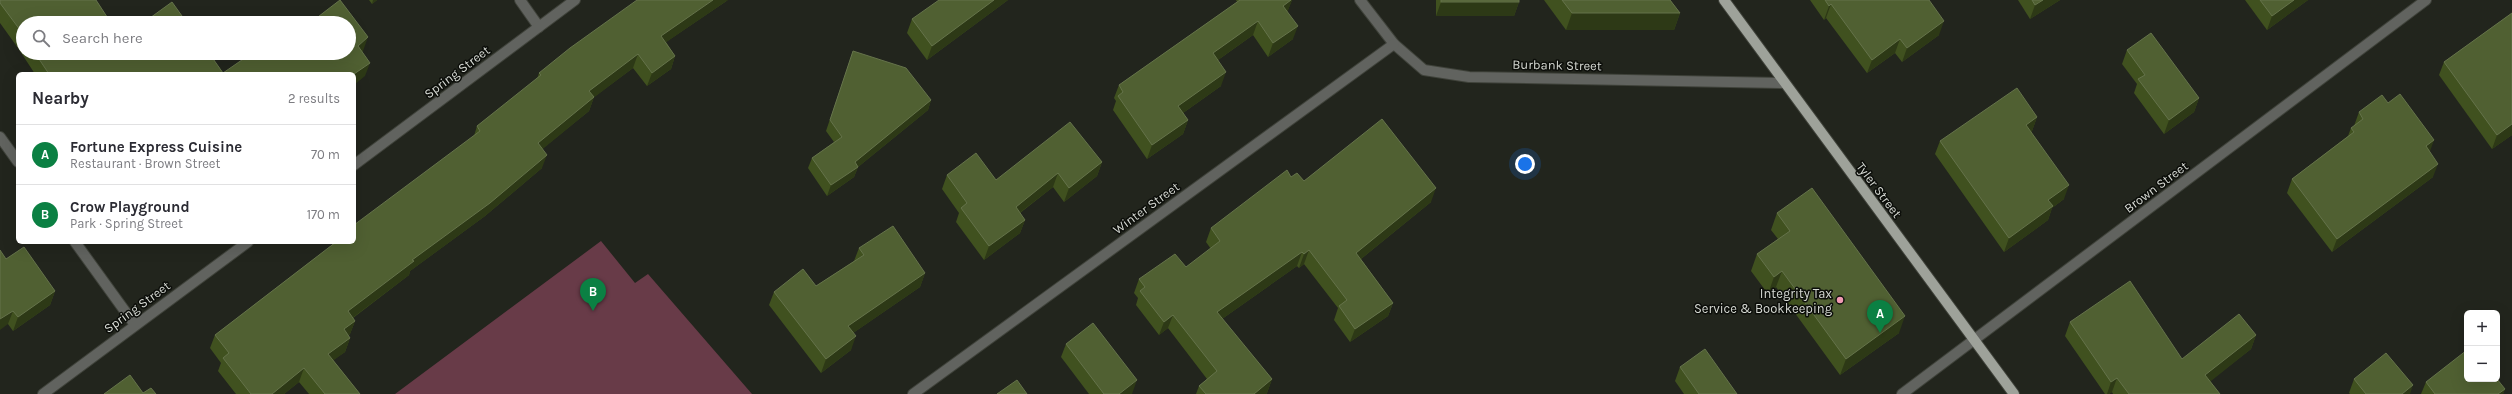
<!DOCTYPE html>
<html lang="en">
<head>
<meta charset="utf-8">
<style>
  :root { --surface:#fff; --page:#f7f7f7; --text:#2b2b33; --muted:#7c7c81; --line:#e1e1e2; --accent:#0b8043 }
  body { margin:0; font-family:Karla,sans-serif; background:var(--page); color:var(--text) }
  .controls { position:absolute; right:12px; bottom:12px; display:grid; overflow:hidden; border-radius:6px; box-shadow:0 4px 16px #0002 }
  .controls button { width:36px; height:36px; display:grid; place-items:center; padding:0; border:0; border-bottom:1px solid var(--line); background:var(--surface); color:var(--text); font:20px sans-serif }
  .you { position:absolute; left:1525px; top:164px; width:14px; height:14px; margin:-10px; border:3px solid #fff; border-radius:50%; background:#1a73e8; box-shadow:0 0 0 6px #1a73e833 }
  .badge { display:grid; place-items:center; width:26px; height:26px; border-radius:50%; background:var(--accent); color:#fff; font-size:13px; font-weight:700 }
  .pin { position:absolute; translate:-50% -33px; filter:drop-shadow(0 1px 2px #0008) }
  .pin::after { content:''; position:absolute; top:21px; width:14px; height:12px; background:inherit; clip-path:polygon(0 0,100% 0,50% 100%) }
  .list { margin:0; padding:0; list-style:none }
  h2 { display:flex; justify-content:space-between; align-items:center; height:52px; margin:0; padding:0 16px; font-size:17px }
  h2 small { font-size:13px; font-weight:400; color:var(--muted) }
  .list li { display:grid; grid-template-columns:26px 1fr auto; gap:12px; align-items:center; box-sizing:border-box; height:60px; padding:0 16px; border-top:1px solid var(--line) }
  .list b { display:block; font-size:15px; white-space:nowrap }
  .list p { margin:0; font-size:13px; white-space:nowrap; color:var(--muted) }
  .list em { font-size:13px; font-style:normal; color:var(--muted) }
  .icon { flex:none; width:22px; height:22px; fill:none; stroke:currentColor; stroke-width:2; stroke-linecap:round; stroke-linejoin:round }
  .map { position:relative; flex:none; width:2512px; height:394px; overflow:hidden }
  .search { position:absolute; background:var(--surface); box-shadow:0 4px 16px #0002; left:16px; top:16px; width:340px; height:44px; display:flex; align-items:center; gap:10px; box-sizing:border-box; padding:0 14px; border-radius:22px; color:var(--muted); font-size:15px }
  .panel { position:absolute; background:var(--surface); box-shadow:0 4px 16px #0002; left:16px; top:72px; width:340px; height:172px; border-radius:6px }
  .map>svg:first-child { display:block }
  .green { fill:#683b48 }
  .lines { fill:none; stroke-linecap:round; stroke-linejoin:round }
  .minor-casing { stroke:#3f423a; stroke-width:12 }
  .tertiary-casing { stroke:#3f423a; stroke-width:12 }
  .primary-casing { stroke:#3f423a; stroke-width:12 }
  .minor { stroke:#61635f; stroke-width:10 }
  .tertiary { stroke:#61635f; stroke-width:10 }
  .primary { stroke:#9ea29a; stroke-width:10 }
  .wall { fill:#40511f }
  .shaded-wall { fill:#2d3916 }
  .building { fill:#506032; stroke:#65734b }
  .poi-dot { fill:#f19ab3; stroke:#0c0e0a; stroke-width:1.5 }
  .labels { text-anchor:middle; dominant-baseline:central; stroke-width:3; stroke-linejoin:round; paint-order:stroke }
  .street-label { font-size:13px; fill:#d6d9d3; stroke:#0c0e0a }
  .poi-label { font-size:13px; fill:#d6d9d3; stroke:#0c0e0a; text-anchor:end }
</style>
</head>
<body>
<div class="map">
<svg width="2512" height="394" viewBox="0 0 2512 394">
  <rect width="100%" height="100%" fill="#22251d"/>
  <!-- green -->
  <polygon class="green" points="601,241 635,283 648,274 752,394 395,394"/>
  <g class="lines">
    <defs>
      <g id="minor">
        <polyline points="520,0 539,27"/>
        <polyline points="0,137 18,162"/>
        <polyline points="354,165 575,0"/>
        <polyline points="75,242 135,325"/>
        <polyline points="43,394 248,242"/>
        <polyline points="1902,394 2426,0"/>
      </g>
      <g id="tertiary">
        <polyline points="1360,0 1394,44 1424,70 1469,77 1784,83"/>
        <polyline points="913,394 1394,44"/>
      </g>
      <polyline id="primary" points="1724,0 2014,394"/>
    </defs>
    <!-- minor casing -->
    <use href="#minor" class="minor-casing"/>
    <!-- tertiary casing -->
    <use href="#tertiary" class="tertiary-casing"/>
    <!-- primary casing -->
    <use href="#primary" class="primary-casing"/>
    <!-- minor -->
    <use href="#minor" class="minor"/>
    <!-- tertiary -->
    <use href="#tertiary" class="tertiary"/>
    <!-- primary -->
    <use href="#primary" class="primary"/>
  </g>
  <!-- wall -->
  <g class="wall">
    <polygon points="0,0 23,23 23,53 209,53 223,73 265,57 363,51 362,52 365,76 354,74 35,74 18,48 0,23"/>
    <polygon points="369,0 377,0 372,4"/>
    <polygon points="728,0 666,42 675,56 671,69 647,86 633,68 594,97 589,111 542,149 542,168 485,216 410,271 409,275 353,318 355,321 350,334 348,336 350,338 345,352 333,360 360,394 309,394 299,382 284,394 236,394 218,371 221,363 210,348 215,335 336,242 474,136 477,126 537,79 539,73"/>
    <polygon points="1008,0 927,60 907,33 912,19"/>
    <polygon points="1236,0 1292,0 1287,12 1293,39 1268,57 1253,35 1218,60 1221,86 1183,113 1188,120 1183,134 1147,159 1113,110 1116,101 1114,98 1119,85 1237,2"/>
    <polygon points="1436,0 1519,0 1519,2 1514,16 1436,16"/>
    <polygon points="1544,0 1670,0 1680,13 1674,30 1566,30"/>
    <polygon points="1810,0 1929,0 1939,35 1902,62 1895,53 1867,73 1826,18 1824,20"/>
    <polygon points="2018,0 2060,0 2030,19"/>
    <polygon points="2245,0 2308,0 2267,30"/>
    <polygon points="2512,13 2512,135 2492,149 2439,75 2444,62"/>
    <polygon points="2127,50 2199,98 2194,112 2164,134 2134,93 2137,84 2122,64"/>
    <polygon points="853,51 931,100 928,110 858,167 854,177 827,196 808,168 812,158 834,142 826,131"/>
    <polygon points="2388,103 2434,140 2429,151 2433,177 2332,252 2287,193 2292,179 2348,136 2351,128 2354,126 2359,112"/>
    <polygon points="2037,117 2032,131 2031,132 2064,199 2052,208 2048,220 2004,252 1935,154 1940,141"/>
    <polygon points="1102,162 1097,176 1064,202 1053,187 1020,213 1025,220 1020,233 984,260 956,222 959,213 942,189 947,175 996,180"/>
    <polygon points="1291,177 1304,181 1431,202 1361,259 1393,303 1388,316 1350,342 1334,320 1338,308 1304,264 1299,268 1297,266 1222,319 1272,379 1267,393 1266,394 1196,394 1199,386 1207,379 1168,328 1159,335 1136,305 1138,298 1134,293 1139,279 1186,267 1211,249 1206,242 1211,228"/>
    <polygon points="1777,213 1899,333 1840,375 1776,287 1768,294 1751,271 1757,254 1778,239 1771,230"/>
    <polygon points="859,248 925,273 920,287 853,333 851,350 821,373 769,305 774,292 816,286 854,261"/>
    <polygon points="6,259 55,291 50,305 13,331 8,324"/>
    <polygon points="2070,322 2182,359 2256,335 2251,349 2210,381 2220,394 2113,394 2112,392 2109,394 2105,394 2065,336"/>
    <polygon points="1066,344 1132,394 1089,394 1061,357"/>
    <polygon points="1680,367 1737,394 1684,394 1675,381"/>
    <polygon points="2354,379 2410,394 2350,394 2349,393"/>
    <polygon points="2426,382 2505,389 2503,394 2421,394"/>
  </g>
  <!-- shaded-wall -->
  <g class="shaded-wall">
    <polygon points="373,0 377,0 372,4"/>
    <polygon points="713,0 728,0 656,49 661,36"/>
    <polygon points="994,0 1008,0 927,60 932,46"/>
    <polygon points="1291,0 1292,0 1287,13 1283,6"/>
    <polygon points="2043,0 2060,0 2030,19 2035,5"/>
    <polygon points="2294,0 2308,0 2267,30 2272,16"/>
    <polygon points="1441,2 1519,2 1514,16 1436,16"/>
    <polygon points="1831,4 1826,18 1824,20 1829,6"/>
    <polygon points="1572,13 1680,13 1674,30 1566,30"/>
    <polygon points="1258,21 1253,35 1208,67 1213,53"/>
    <polygon points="1944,21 1939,35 1902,62 1907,48"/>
    <polygon points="1298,26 1293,39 1268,57 1273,43"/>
    <polygon points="368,37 363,51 353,59 358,46"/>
    <polygon points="1900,39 1895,53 1867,73 1872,60"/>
    <polygon points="638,54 633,68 584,105 589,91"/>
    <polygon points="675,56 671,69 647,86 652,73"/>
    <polygon points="370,63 365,76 354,85 354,74"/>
    <polygon points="1226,72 1221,86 1173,120 1178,106"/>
    <polygon points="594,97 589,111 533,157 538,143"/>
    <polygon points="2199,98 2194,112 2164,134 2169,120"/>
    <polygon points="931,100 928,110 858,167 854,177 827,196 831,185 855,162"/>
    <polygon points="2037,117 2032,131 2021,139 2026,125"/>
    <polygon points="1188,120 1183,134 1147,159 1152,145"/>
    <polygon points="2512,124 2512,135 2492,149 2497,135"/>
    <polygon points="2434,140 2429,154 2426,146"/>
    <polygon points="547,155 542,168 485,216 410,271 409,275 343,325 348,311 412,260"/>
    <polygon points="1102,162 1097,176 1064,202 1069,188"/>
    <polygon points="2438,164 2433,177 2332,252 2337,239"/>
    <polygon points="1058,173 1053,187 1010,220 1016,207"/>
    <polygon points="2069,185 2064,199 2052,208 2048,220 2004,252 2009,238 2048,200"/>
    <polygon points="1436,188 1431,202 1351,267 1356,253"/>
    <polygon points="1025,220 1020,233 984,260 989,246"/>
    <polygon points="1309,250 1304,264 1299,268 1304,254"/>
    <polygon points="1302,252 1297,266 1212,326 1217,312"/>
    <polygon points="1782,271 1776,287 1768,294 1774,277"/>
    <polygon points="925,273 920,287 843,340 848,326"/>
    <polygon points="55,291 50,305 13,331 18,317"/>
    <polygon points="1393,303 1388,316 1350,342 1355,329"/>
    <polygon points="13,311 8,324 0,330 0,319"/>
    <polygon points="1173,315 1168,328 1159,335 1164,322"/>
    <polygon points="1905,316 1899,333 1840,375 1846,359"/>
    <polygon points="355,321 350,334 339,343 344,329"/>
    <polygon points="2256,335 2251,349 2201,389 2205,375"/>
    <polygon points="856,336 851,350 821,373 826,359"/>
    <polygon points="350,338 345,352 323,368 328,354"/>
    <polygon points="304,368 299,382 284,394 272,394"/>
    <polygon points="2117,378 2112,392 2109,394 2107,394 2111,382"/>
    <polygon points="1272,379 1267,393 1266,394 1254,394"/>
    <polygon points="1137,380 1132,394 1119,394"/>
    <polygon points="2413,385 2410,394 2402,394"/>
    <polygon points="2505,389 2503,394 2498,394"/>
  </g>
  <!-- building -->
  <g class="building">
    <polygon points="0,0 96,0 111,23 23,23 23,34 0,3"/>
    <polygon points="340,0 368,37 358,46 370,63 354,74 49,74 35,53 209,53 223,73 252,53 262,53 265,57 269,53 349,53 349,23 310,23"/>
    <polygon points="637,0 713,0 661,36 675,56 652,73 638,54 589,91 594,97 538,143 547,155 490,203 412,260 414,261 348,311 355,321 344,329 350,338 328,354 360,394 325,394 304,368 272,394 251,394 223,358 229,353 215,335 336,242 354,242 354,225 480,131 477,126 541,75 539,73 570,48"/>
    <polygon points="939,0 994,0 932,46 912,19"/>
    <polygon points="1240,0 1291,0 1283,6 1298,26 1273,43 1258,21 1213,53 1226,72 1178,106 1188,120 1152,145 1118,96 1123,92 1119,85"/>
    <rect x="1441" y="0" width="78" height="2"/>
    <polygon points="1562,0 1670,0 1680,13 1572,13"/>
    <polygon points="1825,0 1929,0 1944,21 1907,48 1900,39 1872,60 1831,4 1829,6"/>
    <polygon points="2032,0 2043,0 2035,5"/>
    <polygon points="2260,0 2294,0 2272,16"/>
    <polygon points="172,2 187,23 143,23"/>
    <polygon points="2512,13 2512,124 2497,135 2444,62"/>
    <polygon points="2151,33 2199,98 2169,120 2138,79 2145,75 2127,50"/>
    <polygon points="853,51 906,68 931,100 855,162 858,167 831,185 812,158 842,137 830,120"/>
    <polygon points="2017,88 2037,117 2026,125 2069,185 2048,200 2053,206 2009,238 1940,141"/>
    <polygon points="2400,94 2434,140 2426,146 2438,164 2337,239 2292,179 2354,132 2351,128 2363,119 2359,112 2382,95 2388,103"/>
    <polygon points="1382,119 1436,188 1356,253 1393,303 1355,329 1339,306 1347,300 1309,250 1304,254 1302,252 1217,312 1272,379 1254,394 1206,394 1199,386 1217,371 1173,315 1164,322 1140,291 1145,287 1139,279 1175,254 1186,267 1220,241 1211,228 1287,170 1291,177 1297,173 1304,181"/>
    <polygon points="1070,122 1102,162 1069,188 1058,173 1016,207 1025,220 989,246 961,208 967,203 947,175 976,153 996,180"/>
    <polygon points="1812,188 1905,316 1846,359 1782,271 1774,277 1757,254 1790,231 1777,213"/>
    <polygon points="893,226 925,273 848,326 856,336 826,359 774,292 803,269 816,286 864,255 859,248"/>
    <polygon points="24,247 55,291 18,317 13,311 0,319 0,250 6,259"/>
    <polygon points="2130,281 2182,359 2239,314 2256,335 2205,375 2220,394 2129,394 2117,378 2111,382 2070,322"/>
    <polygon points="1093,323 1137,380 1119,394 1104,394 1066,344"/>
    <polygon points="1705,349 1737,394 1699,394 1680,367"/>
    <polygon points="2467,350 2467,379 2497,379 2505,389 2498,394 2435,394 2426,382"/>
    <polygon points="2386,353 2413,385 2402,394 2366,394 2354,379"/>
    <polygon points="130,375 143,393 151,388 156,394 104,394"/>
    <polygon points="1017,380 1027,394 997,394"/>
  </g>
  <!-- markers -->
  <circle class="poi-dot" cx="1840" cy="300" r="4"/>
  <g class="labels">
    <!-- street labels -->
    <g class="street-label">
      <text transform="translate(1557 65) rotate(1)">Burbank Street</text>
      <text transform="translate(457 72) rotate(-37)">Spring Street</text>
      <text transform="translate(2156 187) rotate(-37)">Brown Street</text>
      <text transform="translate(1879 190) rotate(53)">Tyler Street</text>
      <text transform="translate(1146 208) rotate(-36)">Winter Street</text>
      <text transform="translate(137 307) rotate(-36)">Spring Street</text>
    </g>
    <!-- poi labels -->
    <g class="poi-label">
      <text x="1832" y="293">Integrity Tax<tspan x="1832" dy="15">Service &amp; Bookkeeping</tspan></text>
    </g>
  </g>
</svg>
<div class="controls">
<button>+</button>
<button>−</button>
</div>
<div class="you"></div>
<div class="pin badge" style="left:1880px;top:333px">A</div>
<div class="pin badge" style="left:593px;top:311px">B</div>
<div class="search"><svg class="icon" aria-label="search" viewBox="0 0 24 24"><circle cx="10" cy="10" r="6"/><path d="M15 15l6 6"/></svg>Search here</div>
<section class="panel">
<h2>Nearby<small>2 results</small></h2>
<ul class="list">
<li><span class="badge">A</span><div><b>Fortune Express Cuisine</b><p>Restaurant · Brown Street</p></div><em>70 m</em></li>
<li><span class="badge">B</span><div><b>Crow Playground</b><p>Park · Spring Street</p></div><em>170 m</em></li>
</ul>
</section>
</div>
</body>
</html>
